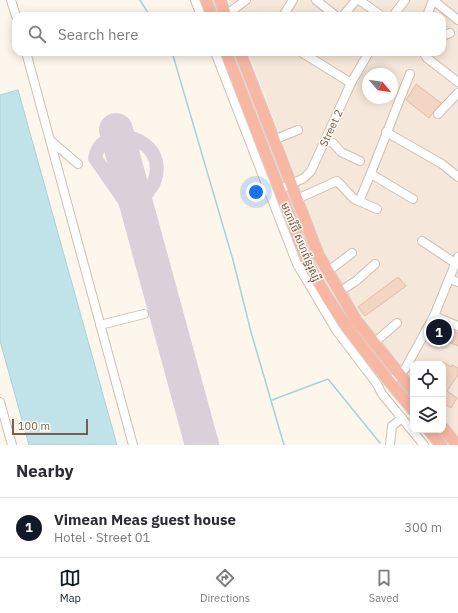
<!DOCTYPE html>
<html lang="en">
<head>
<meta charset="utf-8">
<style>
  :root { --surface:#fff; --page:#f7f7f7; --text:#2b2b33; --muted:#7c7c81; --line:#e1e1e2; --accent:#111827 }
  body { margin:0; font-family:"IBM Plex Sans","Noto Sans Khmer",sans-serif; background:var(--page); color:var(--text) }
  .controls { position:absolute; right:12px; bottom:12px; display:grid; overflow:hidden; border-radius:8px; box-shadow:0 2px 10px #0003 }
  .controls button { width:36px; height:36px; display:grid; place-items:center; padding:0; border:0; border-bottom:1px solid var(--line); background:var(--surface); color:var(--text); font:20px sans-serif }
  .compass { position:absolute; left:362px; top:68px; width:36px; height:36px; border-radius:50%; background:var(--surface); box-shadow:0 2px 10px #0003; rotate:119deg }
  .scale { position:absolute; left:12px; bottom:10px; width:76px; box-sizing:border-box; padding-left:4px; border:2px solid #7a5c4d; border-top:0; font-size:11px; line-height:14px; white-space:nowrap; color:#7a5c4d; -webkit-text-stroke:3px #fffaf3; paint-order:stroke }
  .you { position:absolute; left:256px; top:192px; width:14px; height:14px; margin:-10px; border:3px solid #fff; border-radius:50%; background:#1a73e8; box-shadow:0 0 0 6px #1a73e833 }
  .badge { display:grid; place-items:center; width:26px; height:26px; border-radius:50%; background:var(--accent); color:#fff; font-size:13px; font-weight:700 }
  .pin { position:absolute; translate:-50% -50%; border:2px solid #fff; box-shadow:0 1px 4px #0006 }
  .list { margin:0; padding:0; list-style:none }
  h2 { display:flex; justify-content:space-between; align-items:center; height:52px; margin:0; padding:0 16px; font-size:17px }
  h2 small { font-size:13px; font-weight:400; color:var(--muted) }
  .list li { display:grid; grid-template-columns:26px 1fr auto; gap:12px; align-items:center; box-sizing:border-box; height:60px; padding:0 16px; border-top:1px solid var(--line) }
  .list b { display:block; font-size:15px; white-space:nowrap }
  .list p { margin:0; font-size:13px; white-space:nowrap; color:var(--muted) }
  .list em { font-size:13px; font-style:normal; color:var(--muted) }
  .icon { flex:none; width:22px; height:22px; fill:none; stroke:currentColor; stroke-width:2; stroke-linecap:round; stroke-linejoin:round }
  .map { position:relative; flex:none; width:458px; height:445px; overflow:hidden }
  .search { position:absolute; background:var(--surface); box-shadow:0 2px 10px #0003; left:12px; right:12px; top:12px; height:44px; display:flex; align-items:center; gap:10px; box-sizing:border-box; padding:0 14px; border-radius:12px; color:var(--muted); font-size:15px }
  .sheet { height:112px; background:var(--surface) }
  nav { display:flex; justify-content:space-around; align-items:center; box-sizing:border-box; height:56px; border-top:1px solid var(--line); background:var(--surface); font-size:11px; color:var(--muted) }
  nav a { display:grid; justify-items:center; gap:2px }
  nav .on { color:var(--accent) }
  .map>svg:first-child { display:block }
  .residential { fill:#f5e8da; fill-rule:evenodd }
  .water { fill:#bfe3e8; stroke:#a5d3da }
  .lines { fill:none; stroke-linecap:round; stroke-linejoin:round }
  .stream { stroke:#a5d3da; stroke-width:1.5 }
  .taxiway { stroke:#dbcfda; stroke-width:14 }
  .runway { stroke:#dbcfda; stroke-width:34 }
  .building { fill:#f3d5c3; stroke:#e6bba3 }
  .minor-casing { stroke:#d1beb0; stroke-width:10 }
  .highway-casing { stroke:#dad1cd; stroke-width:13 }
  .minor { stroke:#fff; stroke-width:8 }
  .highway { stroke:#f7b7a3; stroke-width:11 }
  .labels { text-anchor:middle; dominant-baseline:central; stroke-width:3; stroke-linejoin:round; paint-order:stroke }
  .street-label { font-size:11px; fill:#7a5c4d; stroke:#fffaf3 }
</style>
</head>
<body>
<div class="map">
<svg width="458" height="445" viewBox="0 0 458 445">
  <rect width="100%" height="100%" fill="#fdf6ec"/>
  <!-- residential -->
  <path class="residential" d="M228 0H458V436L443 418V364H413V382L369 328 332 269 325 253 248 52H442V16H234ZM368 74H392V98H368Z"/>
  <!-- water -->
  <polygon class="water" points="18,90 117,445 29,445 0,341 0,95"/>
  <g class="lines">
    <!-- stream -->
    <g class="stream">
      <polyline points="140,0 150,16"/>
      <polyline points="172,52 233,260 251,332 284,445"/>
      <polyline points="272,400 328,379 380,443"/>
    </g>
    <!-- taxiway -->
    <path class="taxiway" d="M141 221C141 215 141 207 142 200 144 196 147 194 149 190 156 182 158 171 156 161 148 132 100 127 95 158L143 227"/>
    <!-- runway -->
    <polyline class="runway" points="116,130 202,445"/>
  </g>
  <!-- building -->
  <g class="building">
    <polygon points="416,84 441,103 429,118 406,100"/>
    <polygon points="398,277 406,286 365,316 358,307"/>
    <polygon points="437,323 458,333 458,346 432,335"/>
    <polygon points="443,362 451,367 452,365 458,368 458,375 447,391 457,398 451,408 443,403"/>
  </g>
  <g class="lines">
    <defs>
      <g id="minor">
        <polyline points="11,0 16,16"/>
        <polyline points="195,0 201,16"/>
        <polyline points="316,0 336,16"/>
        <polyline points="359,0 379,14"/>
        <polyline points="433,0 458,20"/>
        <polyline points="226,15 246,0"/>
        <polyline points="283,16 293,0"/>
        <polyline points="343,16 356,0"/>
        <polyline points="393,16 405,0"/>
        <polyline points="427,16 433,0"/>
        <polyline points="442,36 450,33"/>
        <polyline points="26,52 133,445"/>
        <polyline points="215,52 297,264 336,330 377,384 382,394 424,445"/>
        <polyline points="301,52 351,83"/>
        <polyline points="423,52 427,58 458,82"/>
        <polyline points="438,114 458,93"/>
        <polyline points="386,132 442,164 458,177"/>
        <polyline points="273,140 298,130"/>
        <polyline points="326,140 333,143 341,152 360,161"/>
        <polyline points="51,141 78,164"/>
        <polyline points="371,174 413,199"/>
        <polyline points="279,190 304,178 311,171 351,83 369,52"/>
        <polyline points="297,199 337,181 354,199 377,209"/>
        <path d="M357 200 360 199C378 158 393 115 410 74"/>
        <polyline points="422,241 455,263"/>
        <polyline points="327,272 352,253"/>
        <polyline points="449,279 458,282"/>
        <polyline points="339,292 356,281 375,264"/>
        <polyline points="434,316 458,326"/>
        <polyline points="100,325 144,314"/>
        <polyline points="374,343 397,323"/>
        <polyline points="390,382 405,369 434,316 458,257"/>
        <polyline points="0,402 12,445"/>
        <polyline points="390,445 392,426 402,418"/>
      </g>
      <g id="highway">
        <polyline points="206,0 212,16"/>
        <polyline points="220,0 226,16"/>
        <path d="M226 52 307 261C334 316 374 363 413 410"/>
        <polyline points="240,52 319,256 356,320 413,391"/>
        <polyline points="443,428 457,445"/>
        <polyline points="429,430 441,445"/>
      </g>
    </defs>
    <!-- minor casing -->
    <use href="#minor" class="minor-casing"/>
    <!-- highway casing -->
    <use href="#highway" class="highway-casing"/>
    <!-- minor -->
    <use href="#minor" class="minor"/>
    <!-- highway -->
    <use href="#highway" class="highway"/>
  </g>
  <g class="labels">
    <!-- street labels -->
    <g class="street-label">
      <text transform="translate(331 128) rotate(-65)">Street 2</text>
      <text transform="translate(301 242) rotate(67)">មហាវិថី សហព័ន្ធរុស្ស៊ី</text>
    </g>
  </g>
</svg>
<div class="controls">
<button><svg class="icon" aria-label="locate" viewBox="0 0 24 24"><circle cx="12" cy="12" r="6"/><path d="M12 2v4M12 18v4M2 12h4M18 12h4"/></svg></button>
<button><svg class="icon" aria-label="layers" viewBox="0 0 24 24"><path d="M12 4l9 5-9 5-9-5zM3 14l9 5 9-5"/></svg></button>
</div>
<svg class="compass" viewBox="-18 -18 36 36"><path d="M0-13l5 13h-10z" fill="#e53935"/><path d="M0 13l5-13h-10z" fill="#7c7c81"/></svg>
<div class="scale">100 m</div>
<div class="you"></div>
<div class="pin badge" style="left:439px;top:332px">1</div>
<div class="search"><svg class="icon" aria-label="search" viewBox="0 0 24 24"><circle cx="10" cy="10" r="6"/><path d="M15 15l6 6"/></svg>Search here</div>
</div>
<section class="sheet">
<h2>Nearby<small></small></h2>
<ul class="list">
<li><span class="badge">1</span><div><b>Vimean Meas guest house</b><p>Hotel · Street 01</p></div><em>300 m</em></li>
</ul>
</section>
<nav>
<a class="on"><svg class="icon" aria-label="map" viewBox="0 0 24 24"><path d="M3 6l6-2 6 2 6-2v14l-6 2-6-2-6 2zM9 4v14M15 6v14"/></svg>Map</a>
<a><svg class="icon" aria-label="directions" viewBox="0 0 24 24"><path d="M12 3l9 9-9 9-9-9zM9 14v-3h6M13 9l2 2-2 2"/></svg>Directions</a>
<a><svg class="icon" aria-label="saved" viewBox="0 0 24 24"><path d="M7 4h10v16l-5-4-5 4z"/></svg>Saved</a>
</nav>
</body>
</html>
